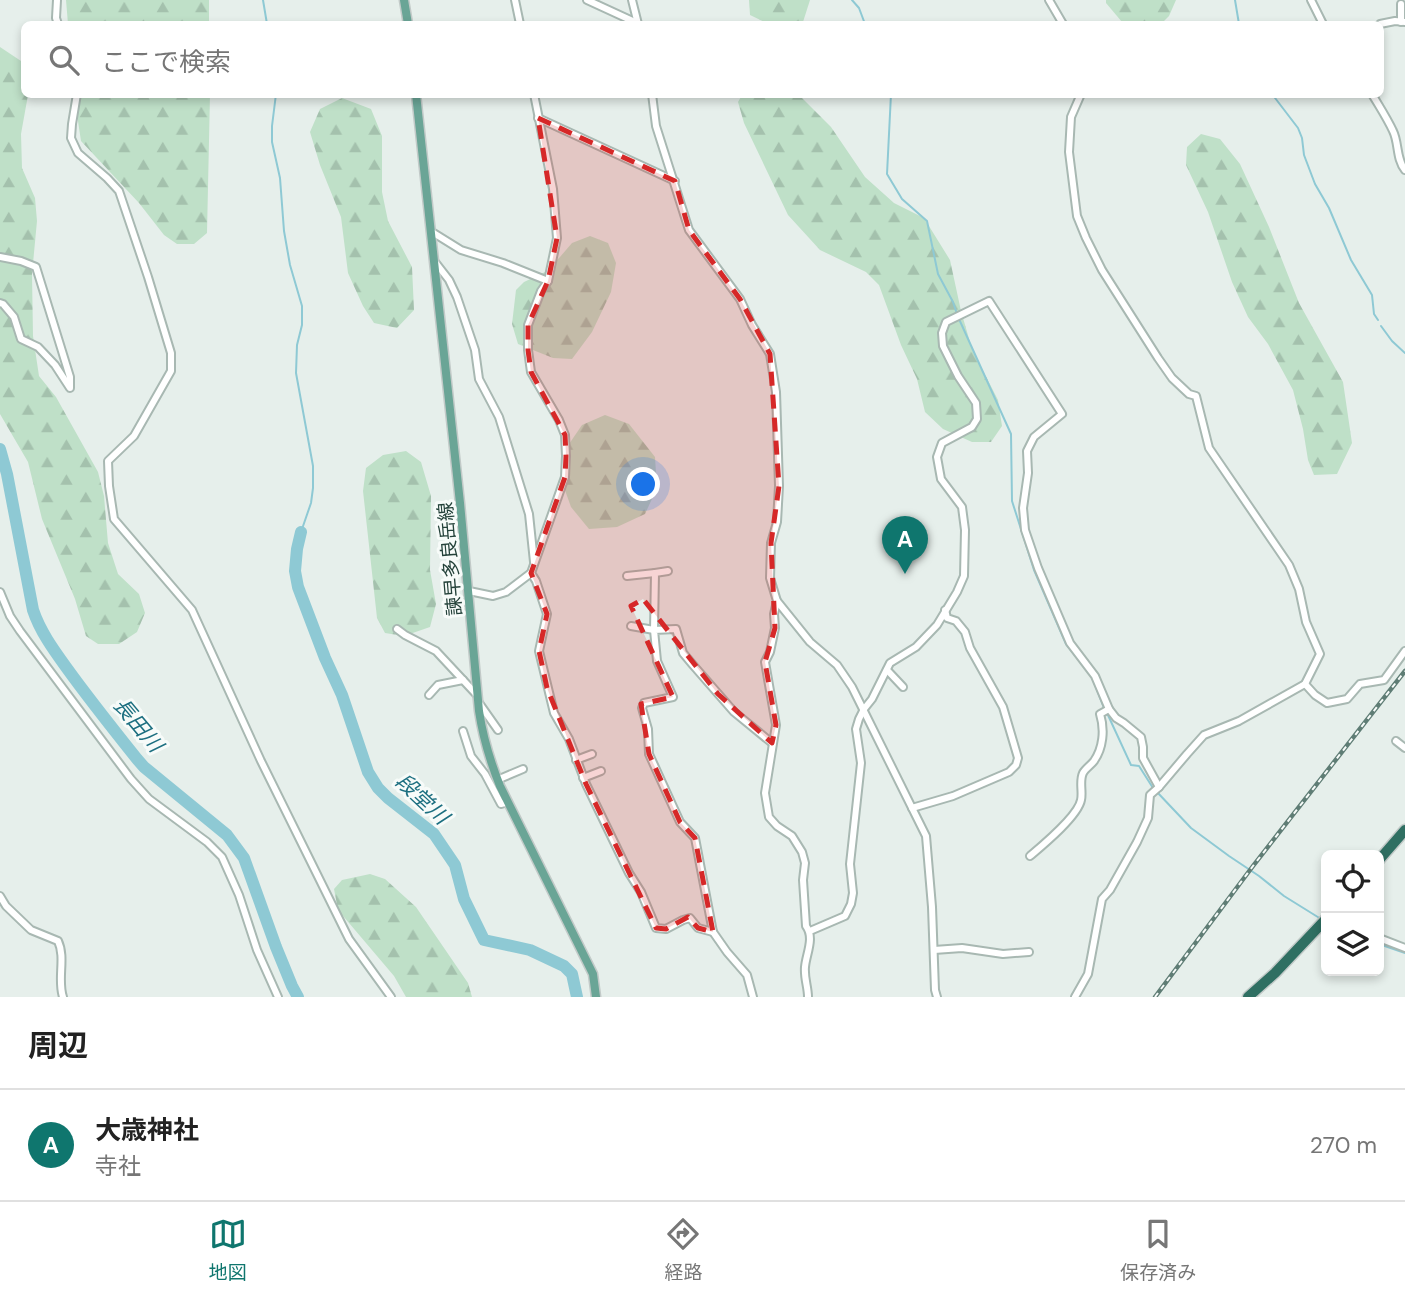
<!DOCTYPE html>
<html lang="ja">
<head>
<meta charset="utf-8">
<style>
  :root { --surface:#fff; --page:#f6f6f6; --text:#222; --muted:#767676; --line:#e0e0e0; --accent:#0f766e }
  body { margin:0; font-family:"DM Sans","Noto Sans JP",sans-serif; background:var(--page); color:var(--text) }
  .controls { position:absolute; right:21px; bottom:21px; display:grid; overflow:hidden; border-radius:10px; box-shadow:0 4px 10px #0003 }
  .controls button { width:63px; height:63px; display:grid; place-items:center; padding:0; border:0; border-bottom:2px solid var(--line); background:var(--surface); color:var(--text); font:35px sans-serif }
  .you { position:absolute; left:644px; top:485px; width:24px; height:24px; margin:-18px; border:5px solid #fff; border-radius:50%; background:#1a73e8; box-shadow:0 0 0 10px #1a73e833 }
  .badge { display:grid; place-items:center; width:46px; height:46px; border-radius:50%; background:var(--accent); color:#fff; font-size:23px; font-weight:700 }
  .pin { position:absolute; translate:-50% -58px; filter:drop-shadow(0 2px 4px #0008) }
  .pin::after { content:''; position:absolute; top:37px; width:24px; height:21px; background:inherit; clip-path:polygon(0 0,100% 0,50% 100%) }
  .list { margin:0; padding:0; list-style:none }
  h2 { display:flex; justify-content:space-between; align-items:center; height:91px; margin:0; padding:0 28px; font-size:30px }
  h2 small { font-size:23px; font-weight:400; color:var(--muted) }
  .list li { display:grid; grid-template-columns:46px 1fr auto; gap:21px; align-items:center; box-sizing:border-box; height:112px; padding:0 28px; border-top:2px solid var(--line) }
  .list b { display:block; font-size:26px; white-space:nowrap }
  .list p { margin:0; font-size:23px; white-space:nowrap; color:var(--muted) }
  .list em { font-size:23px; font-style:normal; color:var(--muted) }
  .icon { flex:none; width:38px; height:38px; fill:none; stroke:currentColor; stroke-width:2; stroke-linecap:round; stroke-linejoin:round }
  .map { position:relative; flex:none; width:1405px; height:997px; overflow:hidden }
  .search { position:absolute; background:var(--surface); box-shadow:0 4px 10px #0003; left:21px; right:21px; top:21px; height:77px; display:flex; align-items:center; gap:18px; box-sizing:border-box; padding:0 24px; border-radius:10px; color:var(--muted); font-size:26px }
  .sheet { height:203px; background:var(--surface) }
  nav { display:flex; justify-content:space-around; align-items:center; box-sizing:border-box; height:98px; border-top:2px solid var(--line); background:var(--surface); font-size:19px; color:var(--muted) }
  nav a { display:grid; justify-items:center; gap:4px }
  nav .on { color:var(--accent) }
  .map>svg:first-child { display:block }
  .forest { fill:url(#forest-firs) }
  .lines { fill:none; stroke-linecap:round; stroke-linejoin:round }
  .stream { stroke:#8ec9d4; stroke-width:2 }
  .river { stroke:#8ec9d4; stroke-width:12 }
  .minor-casing { stroke:#a8b8b2; stroke-width:10 }
  .major-casing { stroke:#c2cac8; stroke-width:11 }
  .highway-casing { stroke:#c2cac8; stroke-width:13 }
  .minor { stroke:#fff; stroke-width:6 }
  .major { stroke:#6aa596; stroke-width:8 }
  .highway { stroke:#2f6f62; stroke-width:10 }
  .rail-casing { stroke:#5f7d75; stroke-width:4.5 }
  .rail { stroke:#f7fbf9; stroke-width:2; stroke-dasharray:5; stroke-linecap:butt }
  .marked { fill:#d62828; fill-opacity:0.2; stroke:#d62828; stroke-width:5; stroke-dasharray:14 9; stroke-linejoin:round }
  .labels { text-anchor:middle; dominant-baseline:central; stroke-width:6; stroke-linejoin:round; paint-order:stroke }
  .street-label { font-size:19px; fill:#24423a; stroke:#f7fbf9 }
  .water-label { font-size:21px; font-style:italic; fill:#1c6f80; stroke:#f7fbf9 }
</style>
</head>
<body>
<div class="map">
<svg width="1405" height="997" viewBox="0 0 1405 997">
  <defs>
    <pattern id="forest-firs" width="22" height="20" patternUnits="userSpaceOnUse" patternTransform="scale(1.75)"><rect width="22" height="20" fill="#bfe0c8"/><path d="M5 1l3.5 6h-7zM16 11l3.5 6h-7z" fill="#a4c1ad"/></pattern>
  </defs>
  <rect width="100%" height="100%" fill="#e6efeb"/>
  <!-- forest -->
  <g class="forest">
    <polygon points="66,0 209,0 209,24 68,24"/>
    <polygon points="749,0 810,0 803,22 799,24 769,24 750,15"/>
    <polygon points="1106,0 1176,0 1169,16 1161,24 1127,24 1122,22 1106,3"/>
    <polygon points="0,47 24,63 24,94 28,95 21,134 22,168 35,198 37,221 32,274 33,336 39,376 56,397 98,472 104,496 108,543 118,574 139,594 145,613 137,632 119,644 98,644 86,636 75,599 42,519 28,462 0,414"/>
    <polygon points="74,95 210,95 207,233 194,244 177,244 164,235 139,203 81,141"/>
    <polygon points="742,95 799,95 831,127 865,177 894,203 924,218 950,260 961,311 972,349 998,400 1002,426 991,442 972,442 943,429 925,412 917,379 901,345 879,285 866,272 820,250 788,215 744,123 738,102"/>
    <polygon points="342,98 371,109 382,136 382,192 388,221 412,267 414,310 397,328 374,323 363,306 348,273 341,217 320,165 310,132 320,109"/>
    <polygon points="1201,134 1220,139 1240,164 1269,227 1299,303 1343,382 1352,443 1337,474 1314,475 1308,460 1303,429 1293,390 1268,344 1248,317 1232,282 1208,212 1186,165 1187,147"/>
    <polygon points="590,236 608,243 616,263 611,292 592,332 572,359 553,358 518,344 512,324 516,290 524,282 545,272 560,257 572,243"/>
    <polygon points="605,415 629,424 655,457 657,488 645,514 617,527 589,529 571,507 561,479 565,450 582,425"/>
    <polygon points="406,451 421,462 431,496 430,570 436,604 430,627 404,636 385,633 377,618 363,491 366,468 383,455"/>
    <polygon points="370,874 385,879 416,907 468,983 472,997 406,997 394,976 338,910 334,889 342,880"/>
  </g>
  <g class="lines">
    <!-- stream -->
    <g class="stream">
      <polyline points="263,0 267,24"/>
      <polyline points="852,0 859,8 865,24"/>
      <polyline points="1235,0 1239,24"/>
      <polyline points="276,94 272,126 272,142 280,178 284,231 290,265 302,306 302,325 297,345 296,373 313,466 313,488 311,503 301,532"/>
      <polyline points="891,94 887,174 902,199 927,221 938,274 953,302 957,314"/>
      <polyline points="1272,94 1298,128 1302,138 1304,155 1315,184 1329,208 1351,260 1372,295 1374,314 1378,320"/>
      <polyline points="959,319 1011,434 1012,501 1034,570 1066,644 1091,675 1104,708"/>
      <polyline points="1381,326 1392,341 1405,353"/>
      <polyline points="1107,713 1131,765 1139,766 1153,788"/>
      <polyline points="1157,792 1191,828 1229,856 1259,876 1284,896 1321,919"/>
      <polyline points="1379,944 1405,953"/>
    </g>
    <!-- river -->
    <g class="river">
      <path d="M0 449 7 474 33 610C40 631 53 649 66 667 89 699 113 729 137 759L144 767 227 835 244 858 276 947 292 986 298 997"/>
      <polyline points="301,532 297,549 295,571 298,587 325,658 342,695 368,772 378,788 388,798 434,834 455,865 464,899 484,940 530,950 564,966 572,974 577,997"/>
    </g>
    <defs>
      <g id="minor">
        <polyline points="57,0 56,18 58,24"/>
        <polyline points="515,0 520,24"/>
        <polyline points="587,0 637,23"/>
        <polyline points="632,0 638,24"/>
        <polyline points="1049,0 1063,24"/>
        <polyline points="1311,0 1323,24"/>
        <polyline points="1401,22 1401,4"/>
        <polyline points="1380,24 1395,21 1405,22"/>
        <polyline points="77,94 72,124 71,138 78,153 107,178 119,191 148,277 171,353 171,371 134,436 108,461 109,486 114,519 192,610 261,761 349,939 391,997"/>
        <polyline points="534,94 553,189 557,238 548,281 541,291 528,325 528,350 531,372 559,420 565,435 566,456 565,477 531,573 536,581 547,614 539,651 554,713 569,739 586,784 629,873 641,892 656,928 666,929 683,920 690,918 698,928 713,932"/>
        <polyline points="652,94 656,126 689,230 740,299 752,325 770,354 776,392 779,486 777,522 771,543 770,578 777,601 810,642 837,665 852,687 926,836 932,907 935,990 937,997"/>
        <path d="M1372 94C1379 106 1387 118 1393 131 1399 143 1396 159 1405 170"/>
        <polyline points="538,118 675,181"/>
        <polyline points="432,232 461,250 503,263 548,281"/>
        <polyline points="0,257 21,261 36,267 70,377 70,388 55,365 38,347 21,339 14,317 3,304 0,303"/>
        <polyline points="435,262 449,280 457,297 475,350 479,379 499,417 529,514 534,562"/>
        <polyline points="627,576 655,573"/>
        <polyline points="469,591 493,596 506,592 531,573"/>
        <polyline points="0,592 10,616 20,631 131,779 149,799 207,842 222,857 239,895 257,950 278,997"/>
        <path d="M777 601 774 614 775 628 770 652 765 662 776 725 765 793 769 817 777 826 792 836 802 852 805 863 803 880 806 926C815 938 806 954 805 967 804 978 808 987 808 997"/>
        <polyline points="631,626 654,630 655,573 668,571"/>
        <polyline points="397,629 405,635 436,651 477,695"/>
        <polyline points="887,670 903,687"/>
        <polyline points="1305,684 1315,695 1327,703 1347,699 1360,684 1384,680 1405,651"/>
        <polyline points="429,695 438,685 463,680"/>
        <polyline points="479,703 498,730"/>
        <polyline points="463,731 471,756 485,774 501,804 508,802"/>
        <polyline points="1396,741 1405,748"/>
        <polyline points="576,760 592,754"/>
        <polyline points="583,778 601,771"/>
        <polyline points="497,780 523,769"/>
        <polyline points="912,808 953,796 1009,772 1016,765 1018,758 1003,707 970,648 965,632 956,621 947,618 945,610"/>
        <path d="M1030 856C1043 845 1078 816 1081 800 1083 792 1079 781 1083 773 1085 769 1091 765 1094 761 1103 748 1105 730 1100 714L1109 709"/>
        <path d="M0 896 6 906 31 930 58 941C66 958 57 979 63 997"/>
        <polyline points="810,931 845,916 851,904 853,893 850,864 861,763 856,729 859,719 864,709 872,699 890,663 916,647 937,625 957,592 964,576 965,530 962,507 941,479 937,457 942,443 972,427 977,419 976,403 958,376 943,346 942,333 946,322 989,301 1062,414 1034,437 1027,451 1028,473 1023,508 1025,530 1038,568 1070,643 1095,676 1109,709 1116,718 1124,723 1141,737 1143,747 1143,758 1159,787"/>
        <polyline points="1379,938 1405,948"/>
        <polyline points="934,950 962,948 1003,954 1029,952"/>
        <polyline points="753,997 747,975 727,952 713,932 695,838 680,822 649,754 648,729 642,708 644,703 673,697 657,661 654,630 676,629 683,653 693,665 734,712 772,743"/>
        <polyline points="1075,997 1088,974 1102,899 1110,890 1137,842 1148,818 1150,795 1159,787 1187,754 1204,735 1239,721 1305,684 1320,654 1306,622 1299,589 1289,565 1209,448 1196,396 1189,394 1172,378 1158,358 1102,270 1086,238 1077,216 1069,152 1071,117 1081,94"/>
      </g>
      <g id="major">
        <polyline points="404,0 408,24"/>
        <path d="M416 94 460 503 479 711C483 738 490 761 500 786L593 974 596 997"/>
      </g>
      <g id="highway">
        <polyline points="1379,860 1405,830"/>
        <polyline points="1248,997 1275,973 1326,919"/>
      </g>
    </defs>
    <!-- minor casing -->
    <use href="#minor" class="minor-casing"/>
    <!-- major casing -->
    <use href="#major" class="major-casing"/>
    <!-- highway casing -->
    <use href="#highway" class="highway-casing"/>
    <!-- minor -->
    <use href="#minor" class="minor"/>
    <!-- major -->
    <use href="#major" class="major"/>
    <!-- highway -->
    <use href="#highway" class="highway"/>
    <defs>
      <polyline id="rail" points="1155,997 1253,866 1405,671"/>
    </defs>
    <!-- rail casing -->
    <use href="#rail" class="rail-casing"/>
    <!-- rail -->
    <use href="#rail" class="rail"/>
  </g>
  <!-- marked area -->
  <path class="marked" d="M538 118 675 181 689 230 740 299 770 354 779 486 771 543 775 628 765 662 776 725 772 743 718 694 643 599 631 606 673 697 641 704 649 754 680 822 695 838 713 932 698 928 688 917 666 929 656 928 586 784 547 688 539 651 547 614 531 573 565 477 566 456 565 435 531 372 528 350V325L548 281 557 238Z"/>
  <g class="labels">
    <!-- street labels -->
    <g class="street-label">
      <text transform="translate(450 559) rotate(-95)">諫早多良岳線</text>
    </g>
    <!-- water labels -->
    <g class="water-label">
      <text transform="translate(138 725) rotate(50)">長田川</text>
      <text transform="translate(422 799) rotate(43)">段堂川</text>
    </g>
  </g>
</svg>
<div class="controls">
<button><svg class="icon" aria-label="locate" viewBox="0 0 24 24"><circle cx="12" cy="12" r="6"/><path d="M12 2v4M12 18v4M2 12h4M18 12h4"/></svg></button>
<button><svg class="icon" aria-label="layers" viewBox="0 0 24 24"><path d="M12 4l9 5-9 5-9-5zM3 14l9 5 9-5"/></svg></button>
</div>
<div class="you"></div>
<div class="pin badge" style="left:905px;top:574px">A</div>
<div class="search"><svg class="icon" aria-label="search" viewBox="0 0 24 24"><circle cx="10" cy="10" r="6"/><path d="M15 15l6 6"/></svg>ここで検索</div>
</div>
<section class="sheet">
<h2>周辺<small></small></h2>
<ul class="list">
<li><span class="badge">A</span><div><b>大歳神社</b><p>寺社</p></div><em>270 m</em></li>
</ul>
</section>
<nav>
<a class="on"><svg class="icon" aria-label="map" viewBox="0 0 24 24"><path d="M3 6l6-2 6 2 6-2v14l-6 2-6-2-6 2zM9 4v14M15 6v14"/></svg>地図</a>
<a><svg class="icon" aria-label="directions" viewBox="0 0 24 24"><path d="M12 3l9 9-9 9-9-9zM9 14v-3h6M13 9l2 2-2 2"/></svg>経路</a>
<a><svg class="icon" aria-label="saved" viewBox="0 0 24 24"><path d="M7 4h10v16l-5-4-5 4z"/></svg>保存済み</a>
</nav>
</body>
</html>
